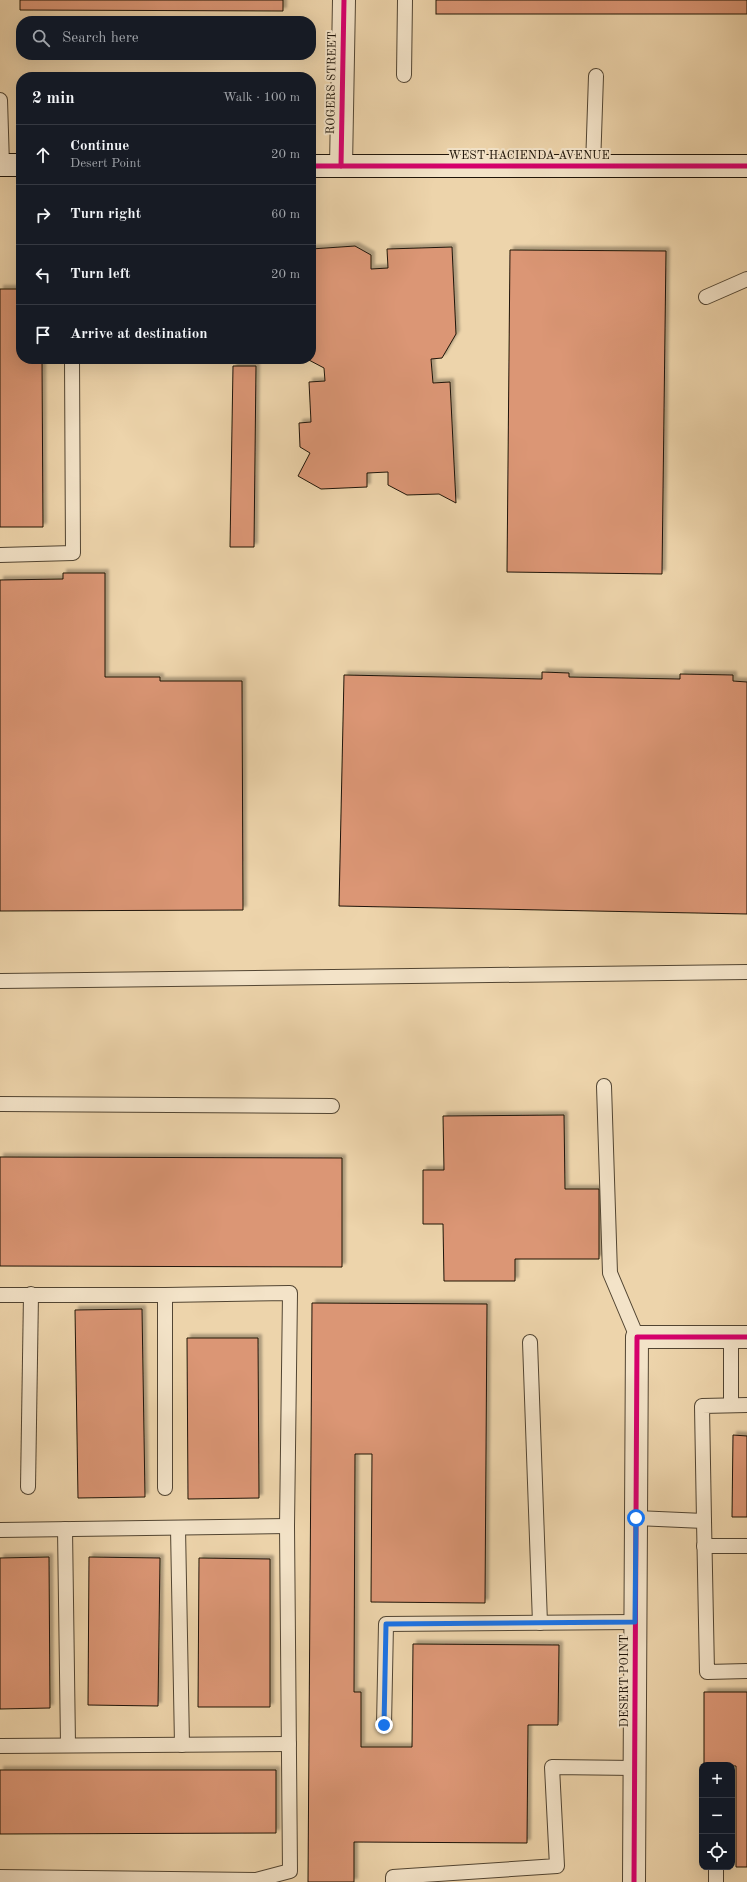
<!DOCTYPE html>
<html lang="en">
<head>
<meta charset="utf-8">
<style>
  :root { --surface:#171b24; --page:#242831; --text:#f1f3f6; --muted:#9ea1a6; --line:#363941 }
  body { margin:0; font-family:"Old Standard TT",serif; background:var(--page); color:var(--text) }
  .controls { position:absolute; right:12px; bottom:12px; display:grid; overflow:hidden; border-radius:8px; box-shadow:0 4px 16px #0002 }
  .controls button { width:36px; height:36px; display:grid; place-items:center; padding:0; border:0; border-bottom:1px solid var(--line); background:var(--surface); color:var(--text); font:20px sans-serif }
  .stop { position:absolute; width:12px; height:12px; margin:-9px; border:3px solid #1a73e8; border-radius:50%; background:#fff }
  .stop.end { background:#1a73e8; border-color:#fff; box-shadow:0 1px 4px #0008 }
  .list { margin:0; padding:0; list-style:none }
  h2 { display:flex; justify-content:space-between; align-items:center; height:52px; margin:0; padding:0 16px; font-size:17px }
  h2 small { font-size:13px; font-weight:400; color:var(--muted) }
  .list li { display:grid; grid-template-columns:26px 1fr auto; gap:12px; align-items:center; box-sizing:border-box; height:60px; padding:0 16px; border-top:1px solid var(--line) }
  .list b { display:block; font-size:15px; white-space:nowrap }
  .list p { margin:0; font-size:13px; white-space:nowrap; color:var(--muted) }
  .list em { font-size:13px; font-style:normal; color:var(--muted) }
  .icon { flex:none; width:22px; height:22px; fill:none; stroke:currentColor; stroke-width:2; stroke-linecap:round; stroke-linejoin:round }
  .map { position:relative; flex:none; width:747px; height:1882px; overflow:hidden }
  .search { position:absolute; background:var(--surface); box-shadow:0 4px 16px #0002; left:16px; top:16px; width:300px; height:44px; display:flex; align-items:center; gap:10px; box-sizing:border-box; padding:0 14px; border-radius:16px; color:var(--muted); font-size:15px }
  .panel { position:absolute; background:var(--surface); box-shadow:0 4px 16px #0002; left:16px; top:72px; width:300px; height:292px; border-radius:16px }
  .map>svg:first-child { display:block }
  .building { fill:#db9674; stroke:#1f1509; filter:url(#shadow) }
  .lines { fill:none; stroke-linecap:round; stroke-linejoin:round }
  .lane-casing { stroke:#524532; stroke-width:16 }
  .street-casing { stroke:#524532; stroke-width:24 }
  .secondary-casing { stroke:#1f1509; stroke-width:24 }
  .lane { stroke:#f3e3c8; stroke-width:14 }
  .street { stroke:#f3e3c8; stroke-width:22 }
  .secondary { stroke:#f3e3c8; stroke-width:22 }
  .cycleway-casing { stroke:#f3e3c8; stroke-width:8 }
  .cycleway { stroke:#d6006c; stroke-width:5 }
  .route { stroke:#1a73e8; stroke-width:5 }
  .labels { text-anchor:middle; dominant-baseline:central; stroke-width:4; stroke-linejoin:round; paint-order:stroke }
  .street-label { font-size:12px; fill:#1f1509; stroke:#f3e3c8 }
</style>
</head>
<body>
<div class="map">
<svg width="747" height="1882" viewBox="0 0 747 1882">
  <defs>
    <filter id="shadow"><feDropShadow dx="3.5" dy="-3.5" stdDeviation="1" flood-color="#0004"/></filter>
  </defs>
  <rect width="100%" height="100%" fill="#edd4ab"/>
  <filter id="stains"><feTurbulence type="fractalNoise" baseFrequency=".005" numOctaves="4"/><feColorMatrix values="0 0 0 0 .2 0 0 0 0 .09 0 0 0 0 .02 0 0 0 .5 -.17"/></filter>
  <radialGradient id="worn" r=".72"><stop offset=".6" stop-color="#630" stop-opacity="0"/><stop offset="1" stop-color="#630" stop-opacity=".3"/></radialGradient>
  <!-- building -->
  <g class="building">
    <polygon points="20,0 283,0 283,11 20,10"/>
    <rect x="436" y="0" width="311" height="14"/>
    <polygon points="355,246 371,255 371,269 388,268 387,249 452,247 456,334 442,358 431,359 433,383 450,382 456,503 439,494 407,495 388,485 388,472 367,473 367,487 321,489 298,476 310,453 300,447 299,423 311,422 309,382 325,381 324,368 307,359 311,359 311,249"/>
    <polygon points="510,250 666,251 662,574 507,572"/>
    <polygon points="0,289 21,289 21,359 42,359 43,527 0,527"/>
    <polygon points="233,366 256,366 254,547 230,547"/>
    <polygon points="63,573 105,573 105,677 160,677 160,681 242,681 243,910 0,911 0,580 63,579"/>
    <polygon points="542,672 569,673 569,677 680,679 680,674 733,675 733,681 747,682 747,914 339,906 344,675 542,679"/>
    <polygon points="564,1115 565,1189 599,1189 599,1259 515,1259 515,1281 444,1281 443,1224 423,1224 423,1170 444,1170 443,1116"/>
    <polygon points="0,1157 342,1158 342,1267 0,1266"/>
    <polygon points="312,1303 487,1304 485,1603 371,1602 372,1454 355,1454 354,1692 361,1692 361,1747 412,1747 413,1644 559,1645 558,1725 528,1725 527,1843 354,1842 354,1882 308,1882"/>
    <polygon points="142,1309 145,1497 78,1498 75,1310"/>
    <polygon points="187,1338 258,1338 259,1498 188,1499"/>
    <polygon points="733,1435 747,1436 747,1517 732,1517"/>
    <polygon points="49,1557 50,1708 0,1709 0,1558"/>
    <polygon points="89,1557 160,1558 158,1706 88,1705"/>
    <polygon points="199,1558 270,1559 270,1707 198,1707"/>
    <polygon points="704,1692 747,1692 747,1867 736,1867 736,1766 704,1765"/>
    <polygon points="0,1770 276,1770 276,1833 0,1834"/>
  </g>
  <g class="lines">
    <defs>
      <g id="lane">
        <polyline points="404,75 405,0"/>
        <polyline points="0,100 2,165"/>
        <polyline points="593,166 596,76"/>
        <polyline points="706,297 747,279"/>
        <polyline points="0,555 73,553 72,359"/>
        <polyline points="0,981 747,972"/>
        <polyline points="604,1086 610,1273 637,1337"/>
        <polyline points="0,1104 332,1106"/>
        <polyline points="0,1295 165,1295 290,1293 287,1526 290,1871 256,1880 256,1882"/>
        <polyline points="165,1295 165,1488"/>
        <polyline points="731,1337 731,1405"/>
        <polyline points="530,1342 540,1623"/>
        <polyline points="28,1487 31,1294"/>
        <polyline points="636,1518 704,1521 707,1672 747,1671"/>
        <polyline points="704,1521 702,1406 747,1405"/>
        <polyline points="178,1528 182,1745"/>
        <polyline points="65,1529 68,1745"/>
        <polyline points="0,1530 287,1526"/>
        <polyline points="704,1546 747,1546"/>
        <polyline points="384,1725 386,1624 635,1622"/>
        <polyline points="0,1746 289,1744"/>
        <polyline points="716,1867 716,1882"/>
        <polyline points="0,1877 256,1880"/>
        <polyline points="393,1882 393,1877 557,1866 552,1767 635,1768"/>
      </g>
      <g id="street">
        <polyline points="341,166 344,0"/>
        <polyline points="634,1882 637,1337 747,1337"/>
      </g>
      <g id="secondary">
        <polyline points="0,165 21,165"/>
        <polyline points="311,166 747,166"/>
      </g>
    </defs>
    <!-- lane casing -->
    <use href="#lane" class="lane-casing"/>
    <!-- street casing -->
    <use href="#street" class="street-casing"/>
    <!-- secondary casing -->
    <use href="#secondary" class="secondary-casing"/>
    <!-- lane -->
    <use href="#lane" class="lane"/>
    <!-- street -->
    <use href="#street" class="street"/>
    <!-- secondary -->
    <use href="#secondary" class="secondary"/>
    <defs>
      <g id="cycleway">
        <polyline points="311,166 747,166"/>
        <polyline points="341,166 344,0"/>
        <polyline points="634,1882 637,1337 747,1337"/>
      </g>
    </defs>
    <!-- cycleway casing -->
    <use href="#cycleway" class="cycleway-casing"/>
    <!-- cycleway -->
    <use href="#cycleway" class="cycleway"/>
  </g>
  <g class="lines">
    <!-- route -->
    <polyline class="route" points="384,1725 386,1624 635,1622 636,1518"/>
  </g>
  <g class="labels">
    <!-- street labels -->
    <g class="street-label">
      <text transform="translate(332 83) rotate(-89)">ROGERS STREET</text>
      <text x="529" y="156">WEST HACIENDA AVENUE</text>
      <text transform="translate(625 1681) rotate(-90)">DESERT POINT</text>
    </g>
  </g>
  <rect width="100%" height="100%" filter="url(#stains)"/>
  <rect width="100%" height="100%" fill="url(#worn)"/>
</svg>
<div class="controls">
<button>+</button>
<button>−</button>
<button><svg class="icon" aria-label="locate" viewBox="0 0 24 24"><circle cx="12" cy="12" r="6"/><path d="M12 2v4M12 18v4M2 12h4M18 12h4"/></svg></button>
</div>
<div class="stop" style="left:636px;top:1518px"></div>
<div class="stop end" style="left:384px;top:1725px"></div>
<div class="search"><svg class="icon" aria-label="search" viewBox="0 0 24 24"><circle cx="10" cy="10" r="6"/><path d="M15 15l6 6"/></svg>Search here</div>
<section class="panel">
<h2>2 min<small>Walk · 100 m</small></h2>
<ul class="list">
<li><svg class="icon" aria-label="ahead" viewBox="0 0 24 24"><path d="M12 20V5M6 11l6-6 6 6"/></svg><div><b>Continue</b><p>Desert Point</p></div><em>20 m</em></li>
<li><svg class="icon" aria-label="right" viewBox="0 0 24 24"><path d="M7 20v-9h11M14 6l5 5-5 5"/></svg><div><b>Turn right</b></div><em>60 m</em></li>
<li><svg class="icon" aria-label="left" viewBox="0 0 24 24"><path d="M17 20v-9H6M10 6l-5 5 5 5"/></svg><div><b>Turn left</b></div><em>20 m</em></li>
<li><svg class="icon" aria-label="arrive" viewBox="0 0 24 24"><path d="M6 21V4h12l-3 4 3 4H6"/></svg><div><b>Arrive at destination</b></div></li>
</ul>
</section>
</div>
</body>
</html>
